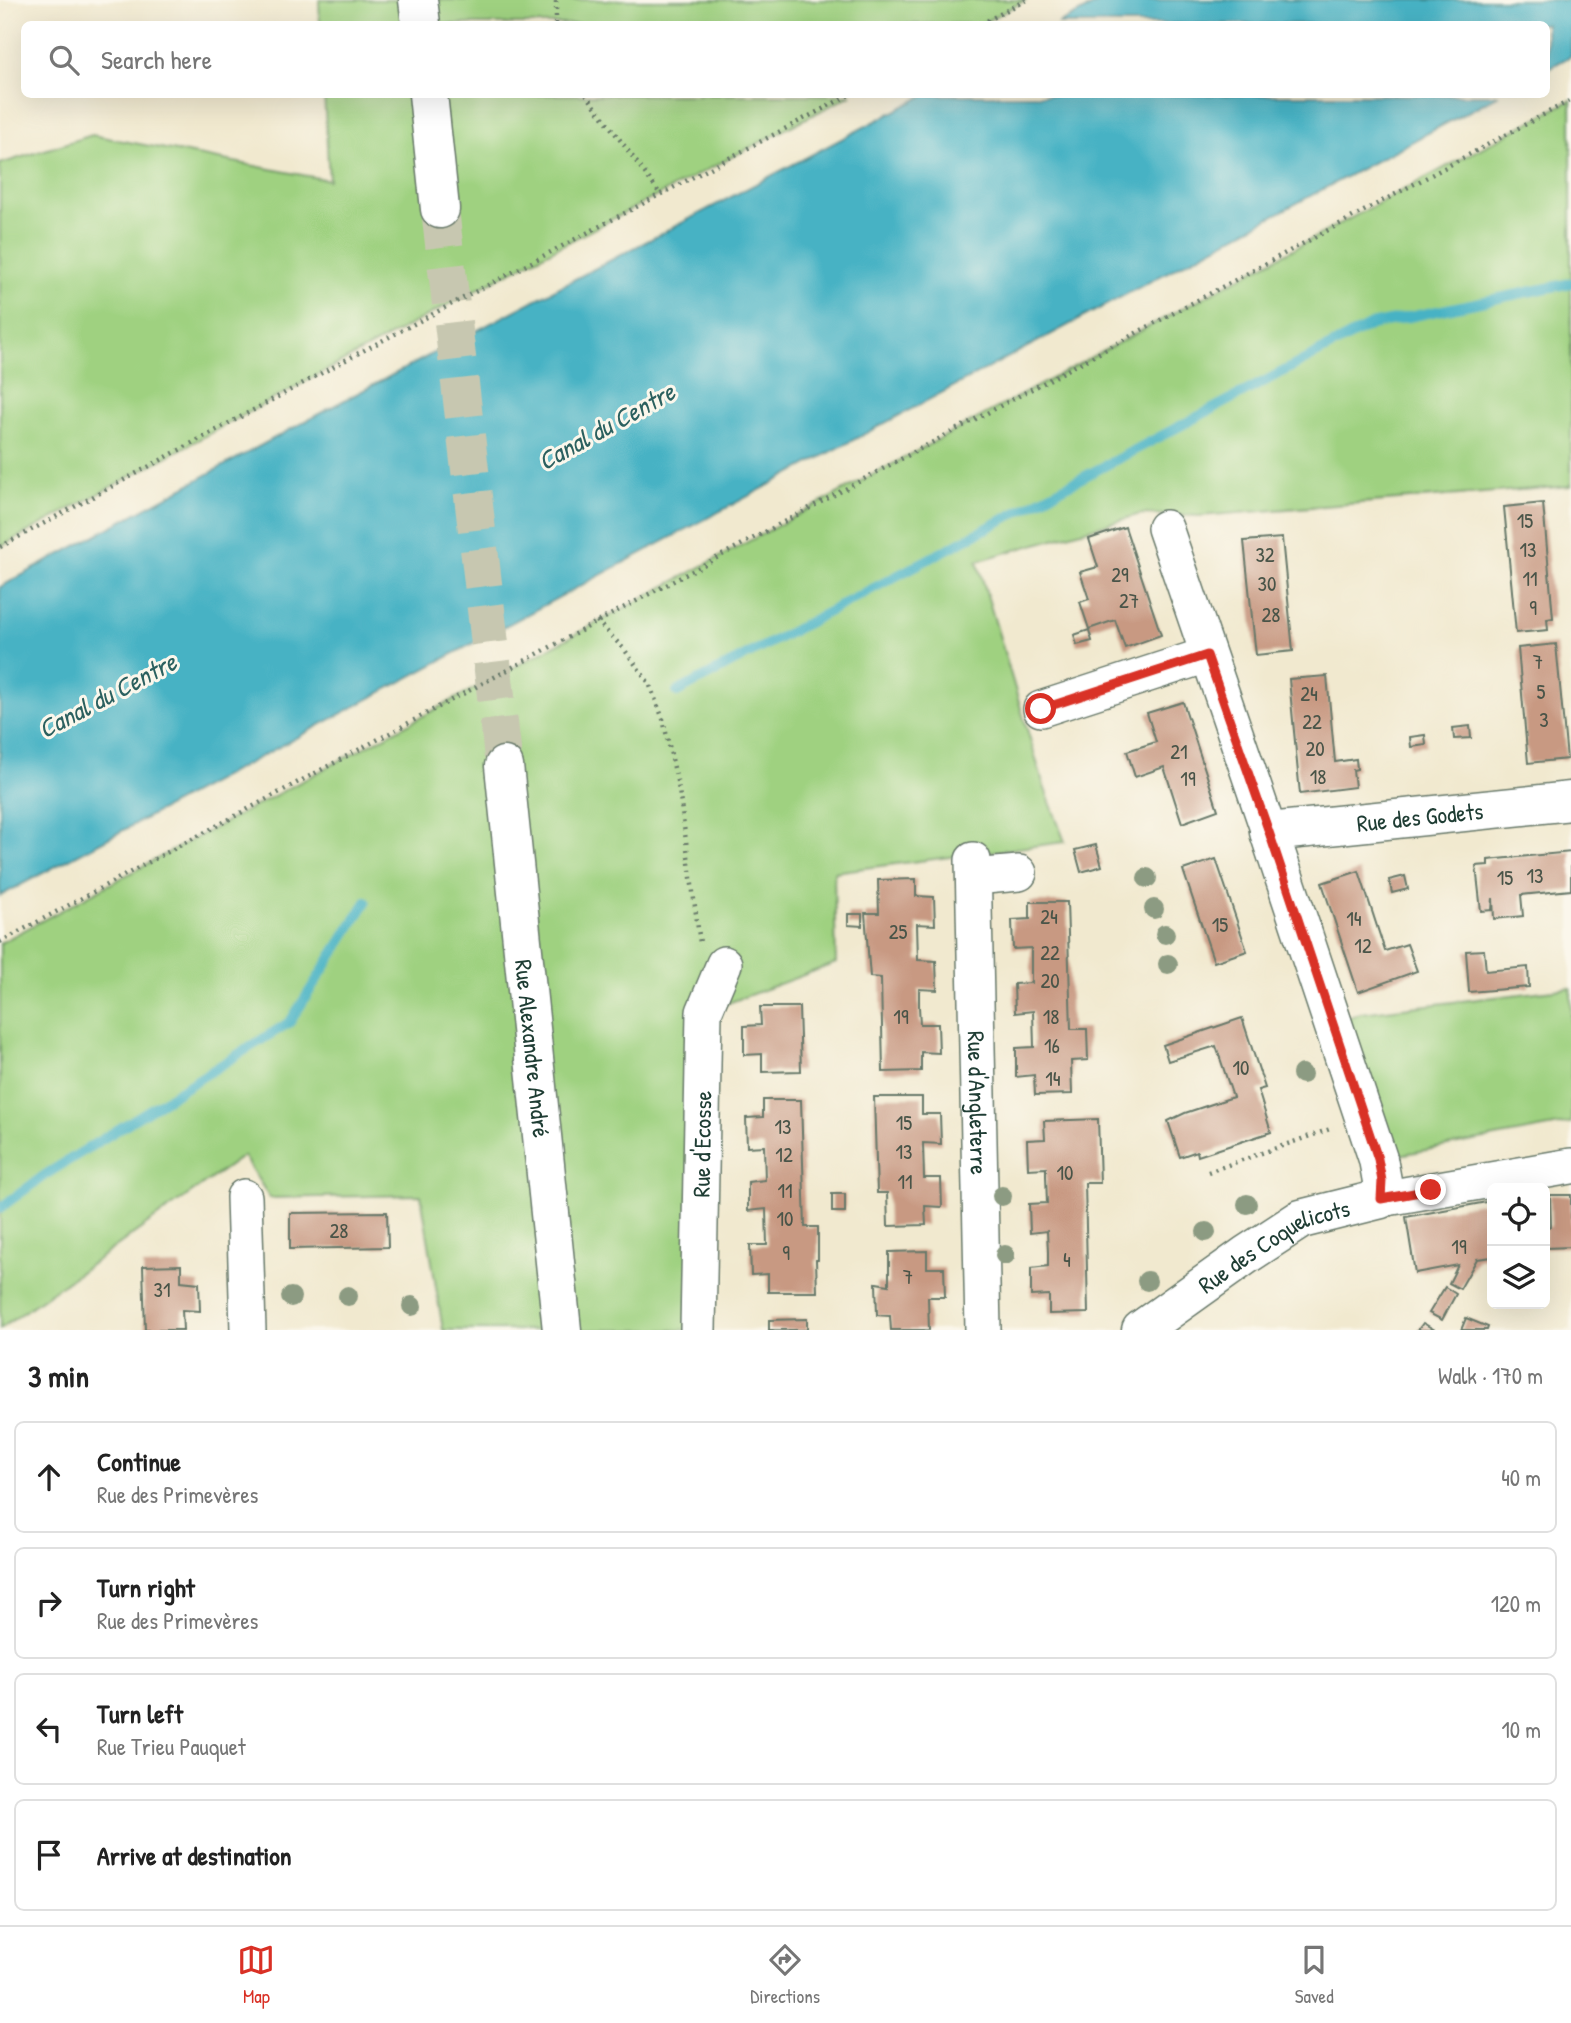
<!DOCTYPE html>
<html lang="en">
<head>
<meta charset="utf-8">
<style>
  :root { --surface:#fff; --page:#f2f2f2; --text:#222; --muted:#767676; --line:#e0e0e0; --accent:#d93025 }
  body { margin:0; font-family:"Patrick Hand",sans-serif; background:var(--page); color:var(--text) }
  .controls { position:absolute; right:21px; bottom:21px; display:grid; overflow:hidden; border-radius:10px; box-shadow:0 7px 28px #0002 }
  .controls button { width:63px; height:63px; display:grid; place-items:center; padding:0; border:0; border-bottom:2px solid var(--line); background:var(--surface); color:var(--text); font:35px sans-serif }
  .stop { position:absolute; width:21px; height:21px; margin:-16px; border:5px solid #d93025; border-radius:50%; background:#fff }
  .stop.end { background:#d93025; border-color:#fff; box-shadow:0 2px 7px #0008 }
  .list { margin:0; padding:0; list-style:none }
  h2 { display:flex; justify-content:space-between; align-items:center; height:91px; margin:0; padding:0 28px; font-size:30px }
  h2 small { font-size:23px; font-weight:400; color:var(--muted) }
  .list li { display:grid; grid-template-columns:46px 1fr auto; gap:21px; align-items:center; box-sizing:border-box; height:112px; margin:0 14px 14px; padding:0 14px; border:2px solid var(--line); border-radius:10px }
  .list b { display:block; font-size:26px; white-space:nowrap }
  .list p { margin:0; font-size:23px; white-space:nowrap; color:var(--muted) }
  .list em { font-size:23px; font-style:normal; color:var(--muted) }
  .icon { flex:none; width:38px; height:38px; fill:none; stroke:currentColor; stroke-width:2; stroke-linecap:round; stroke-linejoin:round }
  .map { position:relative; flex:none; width:1571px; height:1330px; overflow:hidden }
  .search { position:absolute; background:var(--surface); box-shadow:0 7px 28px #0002; left:21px; right:21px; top:21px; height:77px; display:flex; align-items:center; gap:18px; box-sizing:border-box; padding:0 24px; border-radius:10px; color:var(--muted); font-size:26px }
  .sheet { height:595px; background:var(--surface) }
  nav { display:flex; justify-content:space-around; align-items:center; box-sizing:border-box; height:98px; border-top:2px solid var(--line); background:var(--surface); font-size:19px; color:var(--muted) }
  nav a { display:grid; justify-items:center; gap:4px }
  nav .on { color:var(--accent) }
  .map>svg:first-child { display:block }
  .green { fill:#9fd180; stroke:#5f875a; stroke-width:2 }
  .water { fill:#47b2c4; stroke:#33787c; stroke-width:2 }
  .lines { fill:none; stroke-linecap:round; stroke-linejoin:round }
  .stream { stroke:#47b2c4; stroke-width:10 }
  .building { fill:#c89982 }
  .secondary-tunnel { stroke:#c7c7b0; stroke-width:38; stroke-dasharray:38 19; stroke-linecap:butt }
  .street-casing { stroke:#68796a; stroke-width:38 }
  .secondary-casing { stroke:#68796a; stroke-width:41 }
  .path { stroke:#68796a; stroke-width:4.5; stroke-dasharray:2 5; stroke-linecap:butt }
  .street { stroke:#fff; stroke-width:35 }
  .secondary { stroke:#fff; stroke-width:38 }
  .tree { fill:#8c9b82 }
  .route { stroke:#d93025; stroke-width:9 }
  .labels { text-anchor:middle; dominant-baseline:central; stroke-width:6; stroke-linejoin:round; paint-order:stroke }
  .number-label { font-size:21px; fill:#495448 }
  .street-label { font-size:24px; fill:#1f3d34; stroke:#fbf7ec }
  .water-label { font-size:26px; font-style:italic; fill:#2b605f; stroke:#fbf7ec }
</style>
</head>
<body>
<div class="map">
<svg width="1571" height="1330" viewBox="0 0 1571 1330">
  <rect width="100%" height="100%" fill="#fbf7ec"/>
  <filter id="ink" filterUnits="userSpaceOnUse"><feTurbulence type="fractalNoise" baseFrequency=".0143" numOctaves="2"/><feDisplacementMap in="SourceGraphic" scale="14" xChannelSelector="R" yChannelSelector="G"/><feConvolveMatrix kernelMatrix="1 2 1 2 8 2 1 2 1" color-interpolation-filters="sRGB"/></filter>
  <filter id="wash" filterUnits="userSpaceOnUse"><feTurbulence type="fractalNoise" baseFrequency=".00686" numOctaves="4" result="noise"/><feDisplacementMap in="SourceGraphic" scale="28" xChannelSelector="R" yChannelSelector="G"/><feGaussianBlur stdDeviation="1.57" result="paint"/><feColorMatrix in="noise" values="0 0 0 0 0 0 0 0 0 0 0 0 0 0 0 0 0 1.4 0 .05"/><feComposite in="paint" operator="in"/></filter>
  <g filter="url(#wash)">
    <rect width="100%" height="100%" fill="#f1e9cf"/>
    <!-- green -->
    <g class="green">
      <polygon points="319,0 1026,0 981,24 320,24"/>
      <polygon points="324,95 851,95 449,304 0,547 0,164 92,135 329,180"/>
      <polygon points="1571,100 1571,486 1200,516 1141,514 977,561 1044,786 1065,842 834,872 836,963 704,1012 698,1330 443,1330 421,1195 270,1198 243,1156 0,1329 0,943"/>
      <polygon points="1571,988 1571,1123 1378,1159 1333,1022 1361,1013"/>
    </g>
    <!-- water -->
    <g class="water">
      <polygon points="1104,0 1571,0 1571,56 1547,69 1546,24 1058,24"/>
      <polygon points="925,95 1499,95 0,896 0,587 341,402"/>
    </g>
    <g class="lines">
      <!-- stream -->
      <g class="stream">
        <polyline points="677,692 1371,325 1571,283"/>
        <polyline points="0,1208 45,1175 290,1022 366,902"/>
      </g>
    </g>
    <g id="blocks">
      <!-- building -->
      <g class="building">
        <polygon points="1543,503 1553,618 1547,619 1548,630 1516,633 1504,507"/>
        <polygon points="1125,527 1161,635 1125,648 1115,620 1089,629 1080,602 1089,599 1080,572 1098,567 1089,539"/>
        <polygon points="1282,538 1293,651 1256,655 1244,541"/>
        <polygon points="1089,630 1092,641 1077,645 1074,635"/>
        <polygon points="1556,644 1567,759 1528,763 1518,648"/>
        <polygon points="1327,676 1335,762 1356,759 1357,769 1353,770 1355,787 1300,794 1289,679"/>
        <polygon points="1183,702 1218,810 1182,823 1164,767 1135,777 1127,751 1156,742 1147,713"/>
        <polygon points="1470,726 1471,738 1454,739 1453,728"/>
        <polygon points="1425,735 1426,745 1411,747 1410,737"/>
        <polygon points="1096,845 1102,866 1081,872 1075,850"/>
        <polygon points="1571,852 1571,890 1521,895 1523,916 1494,919 1493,898 1492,910 1481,911 1476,866 1488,865 1488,860"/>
        <polygon points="1216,859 1247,951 1214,962 1183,870"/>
        <polygon points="1359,871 1385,951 1407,944 1417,971 1358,992 1322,883"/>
        <polygon points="1405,876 1408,889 1392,893 1389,880"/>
        <polygon points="916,879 916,896 934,897 935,925 917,924 918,960 936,961 937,990 919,989 919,1007 920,1024 938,1024 939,1053 921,1052 921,1071 883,1072 881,978 870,977 865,913 879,913 878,880"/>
        <polygon points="1030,902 1067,902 1071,1029 1087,1029 1088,1060 1071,1061 1072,1094 1035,1095 1034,1075 1016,1077 1016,1048 1034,1047 1033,1011 1015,1013 1014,984 1031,983 1031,948 1013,949 1012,920 1030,919"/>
        <polygon points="848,914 862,914 862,926 848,925"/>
        <polygon points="1484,950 1486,971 1528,967 1529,987 1469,992 1466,951"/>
        <polygon points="760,1007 799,1007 801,1071 762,1072 762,1054 744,1055 744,1026 761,1025"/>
        <polygon points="1242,1018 1265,1088 1258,1090 1271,1132 1198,1156 1197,1151 1180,1157 1168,1121 1185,1113 1233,1097 1216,1046 1168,1061 1163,1045"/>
        <polygon points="874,1097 922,1097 922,1114 940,1114 941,1144 923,1143 924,1178 941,1178 942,1207 925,1206 926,1225 888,1226 887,1193 877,1193"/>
        <polygon points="763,1100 801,1100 805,1227 818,1227 818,1260 816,1260 817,1292 768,1292 768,1274 751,1275 750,1245 767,1245 766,1209 748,1211 748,1182 765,1180 764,1146 747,1147 746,1118 763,1117"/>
        <polygon points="1098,1119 1100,1183 1085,1183 1088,1313 1049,1314 1049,1295 1031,1296 1031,1268 1048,1266 1048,1252 1047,1231 1030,1233 1029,1204 1047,1203 1046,1176 1046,1168 1028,1169 1027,1140 1045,1139 1044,1121"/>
        <rect x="832" y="1194" width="13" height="18"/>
        <polygon points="1550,1195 1571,1195 1571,1247 1545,1248 1545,1228 1551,1226"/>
        <polygon points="1492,1201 1492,1257 1477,1259 1460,1289 1449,1283 1458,1265 1415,1273 1406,1217"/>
        <polygon points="387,1212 388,1247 290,1249 290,1213"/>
        <polygon points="927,1251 927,1268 944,1268 945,1297 928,1297 929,1330 891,1330 890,1316 877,1315 876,1283 889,1285 889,1252"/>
        <polygon points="181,1265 181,1281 199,1283 200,1311 182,1310 183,1330 145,1330 143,1266"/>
        <polygon points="1445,1287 1456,1294 1442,1320 1429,1313"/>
        <polygon points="1466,1318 1488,1327 1487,1330 1461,1330"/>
        <polygon points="807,1319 807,1330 769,1330 769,1320"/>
        <polygon points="1423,1323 1435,1330 1418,1330"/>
      </g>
    </g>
  </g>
  <g filter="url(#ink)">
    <use href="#blocks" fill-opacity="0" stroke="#68796a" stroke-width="2"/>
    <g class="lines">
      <!-- secondary-tunnel -->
      <polyline class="secondary-tunnel" points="440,209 504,766"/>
      <defs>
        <g id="street">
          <polyline points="1165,528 1269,832"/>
          <polyline points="1041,709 1207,655"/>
          <path id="s1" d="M973 860 983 1330"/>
          <polyline points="974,877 1019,873"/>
          <polyline points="244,1197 248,1330"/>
          <polyline points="1381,1199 1571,1166"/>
          <path id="s2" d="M698 1330 704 1012 724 964"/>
        </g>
        <g id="secondary">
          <polyline points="418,0 421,24"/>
          <polyline points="428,94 440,209"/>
          <path id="s3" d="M504 766 562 1330"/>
          <path id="s4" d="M1141 1330 1246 1255 1301 1219 1381 1199 1382 1181 1378 1159 1269 832 1571 801"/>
        </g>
      </defs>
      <!-- street casing -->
      <use href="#street" class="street-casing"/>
      <!-- secondary casing -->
      <use href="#secondary" class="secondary-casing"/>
      <!-- path -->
      <g class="path">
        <polyline points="556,24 556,0"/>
        <polyline points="981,24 1026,0"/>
        <polyline points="586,94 661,195"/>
        <polyline points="0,547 355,355 851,94"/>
        <polyline points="597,621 624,649 649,683 663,719 679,790 700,943"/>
        <polyline points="0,942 1571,100"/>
        <polyline points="1208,1172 1333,1128"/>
      </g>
      <!-- street -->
      <use href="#street" class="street"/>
      <!-- secondary -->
      <use href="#secondary" class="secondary"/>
    </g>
    <!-- trees -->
    <g class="tree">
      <circle cx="1147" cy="878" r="10"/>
      <circle cx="1154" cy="909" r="10"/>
      <circle cx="1165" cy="934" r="10"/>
      <circle cx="1168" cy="964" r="10"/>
      <circle cx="1302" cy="1074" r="10"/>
      <circle cx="1002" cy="1196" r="10"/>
      <circle cx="1247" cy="1204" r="10"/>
      <circle cx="1206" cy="1232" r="10"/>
      <circle cx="1005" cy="1255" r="10"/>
      <circle cx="1147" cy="1281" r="10"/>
      <circle cx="348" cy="1296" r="10"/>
      <circle cx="291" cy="1297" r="10"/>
      <circle cx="412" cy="1306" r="10"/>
    </g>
  </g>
  <g class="lines" filter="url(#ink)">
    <!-- route -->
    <polyline class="route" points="1041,709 1207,655 1269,832 1378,1159 1382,1181 1381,1199 1431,1190"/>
  </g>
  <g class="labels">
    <!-- number labels -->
    <g class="number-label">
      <text x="1525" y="520">15</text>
      <text x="1528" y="549">13</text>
      <text x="1265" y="554">32</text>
      <text x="1120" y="574">29</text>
      <text x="1530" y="578">11</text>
      <text x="1267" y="583">30</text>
      <text x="1129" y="600">27</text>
      <text x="1533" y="607">9</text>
      <text x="1271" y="614">28</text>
      <text x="1538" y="661">7</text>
      <text x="1541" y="691">5</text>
      <text x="1309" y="693">24</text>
      <text x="1544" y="719">3</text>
      <text x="1312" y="721">22</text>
      <text x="1315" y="748">20</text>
      <text x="1179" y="751">21</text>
      <text x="1318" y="776">18</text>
      <text x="1188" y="778">19</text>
      <text x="1535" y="875">13</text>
      <text x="1505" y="877">15</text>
      <text x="1049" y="916">24</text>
      <text x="1354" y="918">14</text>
      <text x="1220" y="924">15</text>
      <text x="898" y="931">25</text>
      <text x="1363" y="945">12</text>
      <text x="1050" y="952">22</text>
      <text x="1050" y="980">20</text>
      <text x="901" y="1016">19</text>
      <text x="1051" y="1016">18</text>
      <text x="1052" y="1045">16</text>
      <text x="1241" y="1067">10</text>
      <text x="1053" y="1078">14</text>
      <text x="904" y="1122">15</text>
      <text x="783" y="1126">13</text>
      <text x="904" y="1151">13</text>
      <text x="784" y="1154">12</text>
      <text x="1065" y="1172">10</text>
      <text x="905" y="1181">11</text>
      <text x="785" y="1190">11</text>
      <text x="785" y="1218">10</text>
      <text x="339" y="1230">28</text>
      <text x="1459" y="1246">19</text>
      <text x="786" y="1252">9</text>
      <text x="1067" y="1259">4</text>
      <text x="908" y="1276">7</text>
      <text x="162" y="1289">31</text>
    </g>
    <!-- street labels -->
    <g class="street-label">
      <text stroke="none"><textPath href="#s4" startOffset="814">Rue des Godets</textPath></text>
      <text stroke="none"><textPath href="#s3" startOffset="284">Rue Alexandre André</textPath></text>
      <text stroke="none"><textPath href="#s1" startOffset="243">Rue d'Angleterre</textPath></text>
      <text stroke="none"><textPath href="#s2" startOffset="186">Rue d'Ecosse</textPath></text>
      <text stroke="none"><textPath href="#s4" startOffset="159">Rue des Coquelicots</textPath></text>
    </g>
    <!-- water labels -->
    <g class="water-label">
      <text transform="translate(606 426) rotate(-29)">Canal du Centre</text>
      <text transform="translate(107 695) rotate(-28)">Canal du Centre</text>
    </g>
  </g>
</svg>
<div class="controls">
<button><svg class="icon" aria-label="locate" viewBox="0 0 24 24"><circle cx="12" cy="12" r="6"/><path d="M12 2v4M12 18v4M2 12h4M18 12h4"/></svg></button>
<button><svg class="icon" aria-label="layers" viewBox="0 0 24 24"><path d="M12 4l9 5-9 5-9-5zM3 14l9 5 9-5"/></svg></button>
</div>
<div class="stop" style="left:1041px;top:709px"></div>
<div class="stop end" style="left:1431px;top:1190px"></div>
<div class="search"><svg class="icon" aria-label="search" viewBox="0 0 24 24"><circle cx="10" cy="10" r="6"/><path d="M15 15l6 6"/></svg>Search here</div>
</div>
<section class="sheet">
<h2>3 min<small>Walk · 170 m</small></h2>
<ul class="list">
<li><svg class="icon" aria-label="ahead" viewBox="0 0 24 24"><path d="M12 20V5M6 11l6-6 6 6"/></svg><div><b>Continue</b><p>Rue des Primevères</p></div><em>40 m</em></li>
<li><svg class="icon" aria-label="right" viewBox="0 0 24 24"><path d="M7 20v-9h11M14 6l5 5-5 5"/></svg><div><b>Turn right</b><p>Rue des Primevères</p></div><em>120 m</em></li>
<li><svg class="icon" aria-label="left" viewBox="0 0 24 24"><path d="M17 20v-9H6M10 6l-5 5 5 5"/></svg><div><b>Turn left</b><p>Rue Trieu Pauquet</p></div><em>10 m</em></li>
<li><svg class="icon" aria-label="arrive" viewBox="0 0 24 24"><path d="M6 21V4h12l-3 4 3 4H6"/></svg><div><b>Arrive at destination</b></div></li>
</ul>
</section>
<nav>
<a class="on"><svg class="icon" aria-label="map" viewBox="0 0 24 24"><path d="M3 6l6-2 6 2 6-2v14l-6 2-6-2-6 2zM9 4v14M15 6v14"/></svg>Map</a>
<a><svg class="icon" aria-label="directions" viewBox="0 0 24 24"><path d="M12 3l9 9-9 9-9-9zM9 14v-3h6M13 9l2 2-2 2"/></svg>Directions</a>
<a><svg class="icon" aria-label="saved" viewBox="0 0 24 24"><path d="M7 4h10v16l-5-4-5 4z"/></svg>Saved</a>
</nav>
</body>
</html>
